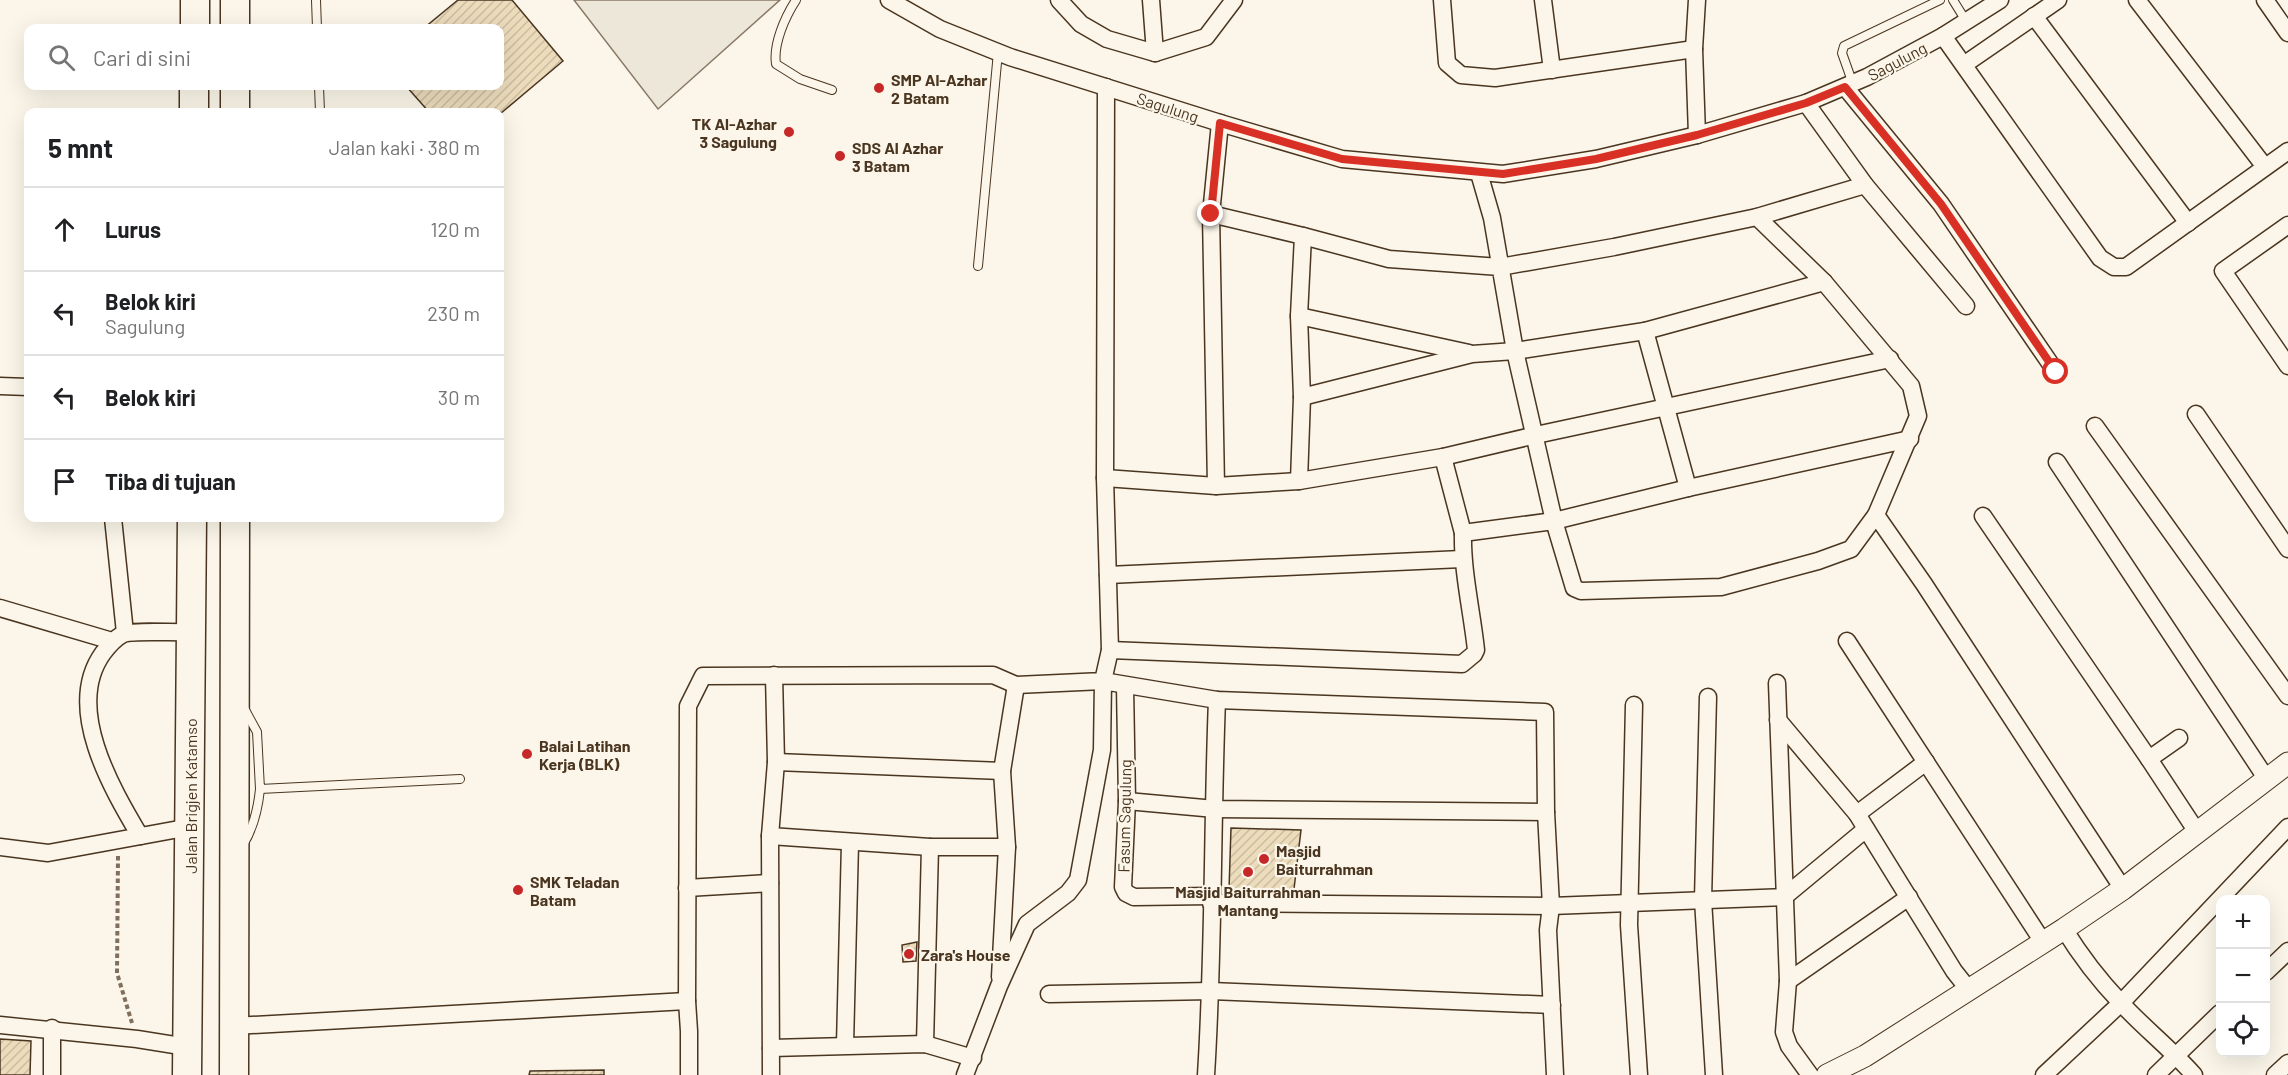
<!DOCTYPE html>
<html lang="id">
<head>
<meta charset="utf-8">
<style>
  :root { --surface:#fff; --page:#f2f2f2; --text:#202124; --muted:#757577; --line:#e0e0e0 }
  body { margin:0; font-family:Barlow,sans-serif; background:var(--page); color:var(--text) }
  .controls { position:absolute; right:18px; bottom:18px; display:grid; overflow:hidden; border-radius:12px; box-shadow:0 6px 24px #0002 }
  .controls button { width:54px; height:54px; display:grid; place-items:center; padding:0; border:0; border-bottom:2px solid var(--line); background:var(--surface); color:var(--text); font:30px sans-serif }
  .stop { position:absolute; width:18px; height:18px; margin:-14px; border:4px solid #d93025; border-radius:50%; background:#fff }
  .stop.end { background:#d93025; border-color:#fff; box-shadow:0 2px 6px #0008 }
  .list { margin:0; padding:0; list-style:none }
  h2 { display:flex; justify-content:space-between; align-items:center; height:78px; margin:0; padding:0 24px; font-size:26px }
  h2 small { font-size:20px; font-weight:400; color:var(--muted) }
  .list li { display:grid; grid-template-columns:39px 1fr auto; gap:18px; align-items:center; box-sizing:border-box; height:84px; padding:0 24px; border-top:2px solid var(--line) }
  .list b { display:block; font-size:22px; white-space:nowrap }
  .list p { margin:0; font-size:20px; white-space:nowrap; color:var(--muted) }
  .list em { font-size:20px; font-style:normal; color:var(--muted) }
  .icon { flex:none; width:33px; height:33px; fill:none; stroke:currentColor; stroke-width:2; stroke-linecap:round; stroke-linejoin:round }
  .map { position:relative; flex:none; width:2288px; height:1075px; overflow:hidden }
  .search { position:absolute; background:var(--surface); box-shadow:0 6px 24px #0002; left:24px; top:24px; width:480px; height:66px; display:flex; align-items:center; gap:15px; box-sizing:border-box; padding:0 21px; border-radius:12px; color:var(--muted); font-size:22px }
  .panel { position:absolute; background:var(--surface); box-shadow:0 6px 24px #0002; left:24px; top:108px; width:480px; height:414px; border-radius:12px }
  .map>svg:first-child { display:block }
  .parking { fill:#ede7d9; stroke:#887966; stroke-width:1.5 }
  .building { fill:url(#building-hatch); stroke:#4a3520; stroke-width:1.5 }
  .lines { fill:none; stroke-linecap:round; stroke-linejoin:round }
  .service-casing { stroke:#4a3520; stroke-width:10 }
  .minor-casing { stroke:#4a3520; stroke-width:19 }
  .tertiary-casing { stroke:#4a3520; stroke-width:23 }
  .trunk-casing { stroke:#4a3520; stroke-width:31 }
  .path { stroke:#7f6f5c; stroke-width:4; stroke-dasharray:4.5 3; stroke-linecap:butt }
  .service { stroke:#fbf6e9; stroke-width:8 }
  .minor { stroke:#fbf6e9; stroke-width:16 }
  .tertiary { stroke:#fbf6e9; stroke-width:21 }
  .trunk { stroke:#fbf6e9; stroke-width:28 }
  .route { stroke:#d93025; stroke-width:8 }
  .poi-dot { fill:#c62828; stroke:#fbf6e9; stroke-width:2 }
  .labels { text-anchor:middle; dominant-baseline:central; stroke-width:4.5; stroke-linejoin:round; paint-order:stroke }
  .street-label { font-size:16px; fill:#4a3520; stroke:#fbf6e9 }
  .poi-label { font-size:16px; font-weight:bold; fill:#4a3520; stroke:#fbf6e9; text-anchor:start }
</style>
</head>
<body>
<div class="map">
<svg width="2288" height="1075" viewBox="0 0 2288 1075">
  <defs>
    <pattern id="building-hatch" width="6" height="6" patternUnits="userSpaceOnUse" patternTransform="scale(1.5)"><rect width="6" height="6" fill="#ecdcbc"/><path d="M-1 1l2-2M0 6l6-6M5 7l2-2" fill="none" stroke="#ccbda1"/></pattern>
  </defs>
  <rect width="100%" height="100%" fill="#fbf6e9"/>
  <!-- parking -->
  <polygon class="parking" points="574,0 780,0 658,109"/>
  <!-- building -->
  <g class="building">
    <polygon points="458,0 512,0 563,61 500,114 500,112 429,112 406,86 500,86 500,28 424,28"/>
    <polygon points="1231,828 1301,830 1294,889 1229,890"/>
    <polygon points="917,942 916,961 903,962 902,945"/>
    <polygon points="0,1039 31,1041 30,1075 0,1075"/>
    <polygon points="604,1070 604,1075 529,1075 530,1071"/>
  </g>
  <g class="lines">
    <defs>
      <g id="service">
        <polyline points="316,0 317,28"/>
        <path d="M796 0C785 17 773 44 776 64L800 79 832 90"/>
        <polyline points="1953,0 1966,21"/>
        <polyline points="1853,84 1842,53 1844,46 1940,0"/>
        <polyline points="319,86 320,112"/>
        <polyline points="978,266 998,52"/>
        <polyline points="244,708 257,732 260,789 460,779"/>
        <path d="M243 845C254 827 258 809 260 789"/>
      </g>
      <g id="minor">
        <polyline points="889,0 940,29 1010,57 1220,123 1342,159 1503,174 1596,159 1697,135 1806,103 1867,77 1943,36 2000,0"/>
        <polyline points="1059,0 1081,24 1107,39 1155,53 1206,37 1234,0"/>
        <polyline points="1151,0 1155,53"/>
        <polyline points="1442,0 1447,63 1461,75 1495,78 1694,49"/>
        <polyline points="1543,0 1552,70"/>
        <polyline points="1697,0 1694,49 1697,135"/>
        <polyline points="2137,0 2265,167"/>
        <polyline points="2265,0 2288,33"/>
        <polyline points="2034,16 2188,223"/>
        <polyline points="1943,36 2100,258 2114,267 2126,267 2288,151"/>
        <polyline points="1965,64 2058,0"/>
        <polyline points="1845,87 1941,204 2056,372"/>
        <polyline points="1806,103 1865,185 1966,306"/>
        <polyline points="1211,214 1303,236 1299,316 1302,397 1472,354 1515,351 1645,331 1824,282"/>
        <polyline points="1757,217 1865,185"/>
        <polyline points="2288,225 2223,271 2288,366"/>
        <polyline points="1303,236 1389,259 1500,267 1614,247 1757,217 1824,282 1911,386 1918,416 1876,515 1851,549 1818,561 1721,587 1581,591 1574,588 1554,521 1515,351 1492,218 1479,173"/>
        <polyline points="1299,316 1469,353"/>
        <polyline points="1645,331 1688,488"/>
        <polyline points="0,386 28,387"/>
        <polyline points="2196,414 2288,549"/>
        <polyline points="2095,426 2288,696"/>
        <polyline points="1443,457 1536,435 1890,359"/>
        <polyline points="2057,462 2266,778"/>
        <polyline points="1105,478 1216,486 1299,481 1443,457 1463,533"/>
        <polyline points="1299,481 1302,397"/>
        <polyline points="1216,486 1211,214 1220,123"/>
        <polyline points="1876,515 1924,584 2123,889"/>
        <polyline points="1983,516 2149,759 2197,832"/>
        <polyline points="113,518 125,633"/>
        <polyline points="1108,575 1462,559"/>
        <polyline points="0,608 112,641"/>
        <polyline points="1847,641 2043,942"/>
        <path d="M1110 650 1462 664 1474 654 1476 650C1472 612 1462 571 1463 533L1554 521 1688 488 1910 439"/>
        <polyline points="1777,683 1788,981 1784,1032 1789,1046 1810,1075"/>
        <polyline points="1125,686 1127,801 1123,887 1126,893 1134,897 1212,896"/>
        <polyline points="1708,697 1703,900 1714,1075"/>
        <polyline points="1634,705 1629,925 1639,1075"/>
        <polyline points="1778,720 1857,814 1954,971 1969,990"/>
        <polyline points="2149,759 2179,738"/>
        <polyline points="776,762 1002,771"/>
        <polyline points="1127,801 1215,809 1546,812"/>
        <polyline points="1857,814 1926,762"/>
        <path d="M140 836C111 787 64 707 103 653 109 645 114 639 123 634 133 630 177 633 191 632"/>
        <polyline points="770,836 930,847 1007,847"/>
        <polyline points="0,847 48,853 190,827"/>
        <polyline points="687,888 770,883"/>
        <polyline points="1211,903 1551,906 1784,897 1866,829"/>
        <path d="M2064 929C2080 955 2100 981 2121 1003 2144 1028 2171 1049 2194 1075"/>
        <polyline points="2266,972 2288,951"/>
        <polyline points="1000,977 1007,847 1002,771 1016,685"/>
        <polyline points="1788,981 1909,897"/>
        <polyline points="1049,994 1211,991 1552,1005"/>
        <polyline points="0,1025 137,1039 187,1047"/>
        <polyline points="234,1026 687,1001"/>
        <polyline points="52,1028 52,1075"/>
        <polyline points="925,1044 930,847"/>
        <polyline points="845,1045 850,843"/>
        <polyline points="771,1048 925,1044 973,1058"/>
        <polyline points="689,1075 689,1031 687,1001 688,706 703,676 993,675 1016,685 1103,681 1110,650 1105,478 1106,87"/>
        <polyline points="771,1075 770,836 776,762 774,675"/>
        <polyline points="965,1075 999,986 1027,924 1068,893 1078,880 1102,750 1103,681 1217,700 1545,712 1546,812 1551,906 1548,930 1555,1075"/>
        <path d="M1206 1075C1214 950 1212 825 1217 700"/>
        <polyline points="2044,1075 2121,1003 2288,827"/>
        <polyline points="2156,1075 2220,1013"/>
        <polyline points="2275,1075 2288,1063"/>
      </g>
      <polyline id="tertiary" points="1827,1075 1865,1056 2064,929 2123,889 2288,763"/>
      <g id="trunk">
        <polyline points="235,0 235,28"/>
        <polyline points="195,28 195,0"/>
        <polyline points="235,86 235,112"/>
        <polyline points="194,112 194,86"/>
        <polyline points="187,1075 192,518"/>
        <polyline points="234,1075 235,518"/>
      </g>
    </defs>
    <!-- service casing -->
    <use href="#service" class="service-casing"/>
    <!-- minor casing -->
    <use href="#minor" class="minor-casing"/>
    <!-- tertiary casing -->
    <use href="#tertiary" class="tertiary-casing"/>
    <!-- trunk casing -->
    <use href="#trunk" class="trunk-casing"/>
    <!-- path -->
    <polyline class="path" points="118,856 117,973 132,1023"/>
    <!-- service -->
    <use href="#service" class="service"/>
    <!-- minor -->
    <use href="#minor" class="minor"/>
    <!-- tertiary -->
    <use href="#tertiary" class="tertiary"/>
    <!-- trunk -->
    <use href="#trunk" class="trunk"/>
  </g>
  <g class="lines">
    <!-- route -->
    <polyline class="route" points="1211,214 1220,123 1342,159 1503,174 1596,159 1697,135 1806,103 1845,87 1941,204 2056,372"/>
  </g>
  <!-- markers -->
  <g class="poi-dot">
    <circle cx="879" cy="88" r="6"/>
    <circle cx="789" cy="132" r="6"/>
    <circle cx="840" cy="156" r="6"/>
    <circle cx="527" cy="754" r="6"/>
    <circle cx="1264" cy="859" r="6"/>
    <circle cx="1248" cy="872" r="6"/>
    <circle cx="518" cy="890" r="6"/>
    <circle cx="909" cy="954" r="6"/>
  </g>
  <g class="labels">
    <!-- street labels -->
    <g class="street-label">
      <text transform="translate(1897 61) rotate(-28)">Sagulung</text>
      <text transform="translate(1168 107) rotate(18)">Sagulung</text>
      <text transform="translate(190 796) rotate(-90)">Jalan Brigjen Katamso</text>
      <text transform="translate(1124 816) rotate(-89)">Fasum Sagulung</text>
    </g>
    <!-- poi labels -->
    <g class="poi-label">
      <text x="891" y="79">SMP Al-Azhar<tspan x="891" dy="18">2 Batam</tspan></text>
      <text x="777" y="123" text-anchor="end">TK Al-Azhar<tspan x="777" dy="18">3 Sagulung</tspan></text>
      <text x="852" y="147">SDS Al Azhar<tspan x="852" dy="18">3 Batam</tspan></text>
      <text x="539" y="745">Balai Latihan<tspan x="539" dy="18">Kerja (BLK)</tspan></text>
      <text x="1276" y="850">Masjid<tspan x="1276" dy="18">Baiturrahman</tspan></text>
      <text x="530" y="881">SMK Teladan<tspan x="530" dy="18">Batam</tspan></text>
      <text x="1248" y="891" text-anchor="middle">Masjid Baiturrahman<tspan x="1248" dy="18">Mantang</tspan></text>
      <text x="921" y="954">Zara's House</text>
    </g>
  </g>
</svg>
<div class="controls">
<button>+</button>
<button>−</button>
<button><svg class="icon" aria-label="locate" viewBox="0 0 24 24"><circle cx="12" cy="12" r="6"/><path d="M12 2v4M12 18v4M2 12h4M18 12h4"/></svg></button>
</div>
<div class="stop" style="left:2056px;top:372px"></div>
<div class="stop end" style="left:1211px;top:214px"></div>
<div class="search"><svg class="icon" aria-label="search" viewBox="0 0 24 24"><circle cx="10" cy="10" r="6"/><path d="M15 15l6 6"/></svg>Cari di sini</div>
<section class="panel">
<h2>5 mnt<small>Jalan kaki · 380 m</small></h2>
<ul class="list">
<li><svg class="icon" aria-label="ahead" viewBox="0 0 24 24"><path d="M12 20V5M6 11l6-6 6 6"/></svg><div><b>Lurus</b></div><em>120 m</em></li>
<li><svg class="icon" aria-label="left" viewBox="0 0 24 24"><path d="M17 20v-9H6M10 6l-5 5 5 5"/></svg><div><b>Belok kiri</b><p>Sagulung</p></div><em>230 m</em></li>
<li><svg class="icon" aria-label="left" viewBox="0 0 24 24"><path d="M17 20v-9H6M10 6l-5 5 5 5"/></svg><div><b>Belok kiri</b></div><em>30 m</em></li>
<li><svg class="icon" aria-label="arrive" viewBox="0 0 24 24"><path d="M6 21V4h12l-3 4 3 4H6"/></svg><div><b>Tiba di tujuan</b></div></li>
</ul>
</section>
</div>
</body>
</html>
